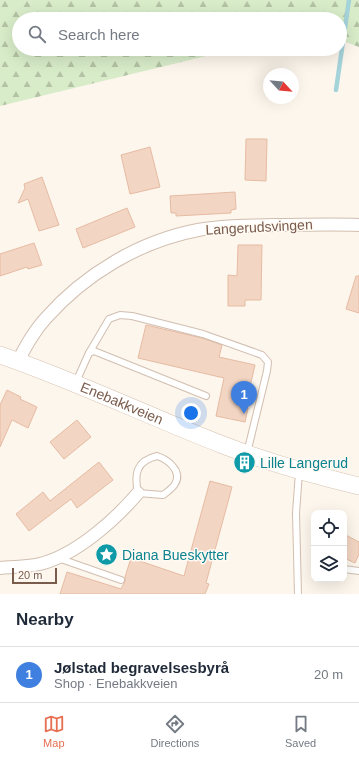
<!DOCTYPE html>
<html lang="en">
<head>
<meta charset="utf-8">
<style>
  :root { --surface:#fff; --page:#f2f2f3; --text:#1f2937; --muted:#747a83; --line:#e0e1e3; --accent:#e76f51 }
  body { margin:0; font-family:Arial,sans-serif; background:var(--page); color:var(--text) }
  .controls { position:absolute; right:12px; bottom:12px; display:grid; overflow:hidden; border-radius:8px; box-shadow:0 4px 16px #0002 }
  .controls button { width:36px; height:36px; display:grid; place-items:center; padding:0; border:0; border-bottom:1px solid var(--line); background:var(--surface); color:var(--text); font:20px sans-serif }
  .compass { position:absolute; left:263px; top:68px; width:36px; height:36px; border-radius:50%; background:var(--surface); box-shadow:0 4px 16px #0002; rotate:116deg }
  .scale { position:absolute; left:12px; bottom:10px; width:45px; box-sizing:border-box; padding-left:4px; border:2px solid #7a5c4d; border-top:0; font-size:11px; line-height:14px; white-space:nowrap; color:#7a5c4d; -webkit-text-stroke:3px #fffaf3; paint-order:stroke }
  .you { position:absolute; left:191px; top:413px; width:14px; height:14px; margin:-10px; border:3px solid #fff; border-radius:50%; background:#1a73e8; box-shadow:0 0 0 6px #1a73e833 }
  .badge { display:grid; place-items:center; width:26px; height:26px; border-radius:50%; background:var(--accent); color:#fff; font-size:13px; font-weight:700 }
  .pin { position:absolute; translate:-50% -33px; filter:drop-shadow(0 1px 2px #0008) }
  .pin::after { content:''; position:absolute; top:21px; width:14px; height:12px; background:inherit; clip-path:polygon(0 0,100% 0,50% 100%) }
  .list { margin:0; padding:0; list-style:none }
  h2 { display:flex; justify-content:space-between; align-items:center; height:52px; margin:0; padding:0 16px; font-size:17px }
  h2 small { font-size:13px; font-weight:400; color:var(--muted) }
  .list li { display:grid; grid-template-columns:26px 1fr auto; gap:12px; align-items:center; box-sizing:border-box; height:56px; padding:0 16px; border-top:1px solid var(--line) }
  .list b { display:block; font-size:15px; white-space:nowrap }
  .list p { margin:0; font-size:13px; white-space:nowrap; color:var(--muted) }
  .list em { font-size:13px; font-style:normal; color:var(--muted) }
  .icon { flex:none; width:22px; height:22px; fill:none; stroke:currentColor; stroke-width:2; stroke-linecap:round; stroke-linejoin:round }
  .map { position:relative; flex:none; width:359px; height:594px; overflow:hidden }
  .search { position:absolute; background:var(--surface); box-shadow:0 4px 16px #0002; left:12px; right:12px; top:12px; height:44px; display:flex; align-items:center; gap:10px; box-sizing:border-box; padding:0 14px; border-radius:22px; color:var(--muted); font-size:15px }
  .sheet { height:108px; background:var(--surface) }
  nav { display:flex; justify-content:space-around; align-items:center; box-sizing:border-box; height:56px; border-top:1px solid var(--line); background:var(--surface); font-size:11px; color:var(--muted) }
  nav a { display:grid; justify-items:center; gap:2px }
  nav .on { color:var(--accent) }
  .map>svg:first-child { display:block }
  .forest { fill:url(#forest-firs) }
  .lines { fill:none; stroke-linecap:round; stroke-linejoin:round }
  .stream { stroke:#a5d3da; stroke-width:4.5 }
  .building { fill:#f3d5c3; stroke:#e6bba3 }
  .service-casing { stroke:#d1beb0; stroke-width:8 }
  .minor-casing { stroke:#d1beb0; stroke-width:14 }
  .secondary-casing { stroke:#d6c0b0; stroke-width:18 }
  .service { stroke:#fff; stroke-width:6 }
  .minor { stroke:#fff; stroke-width:12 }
  .secondary { stroke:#fff; stroke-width:17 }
  .labels { text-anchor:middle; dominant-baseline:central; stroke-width:3; stroke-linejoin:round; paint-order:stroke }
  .street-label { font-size:14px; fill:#7a5c4d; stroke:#fffaf3 }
  .culture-label { font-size:14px; fill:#0d838f; stroke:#fffaf3; text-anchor:start }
</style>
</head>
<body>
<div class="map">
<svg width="359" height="594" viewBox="0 0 359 594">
  <defs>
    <pattern id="forest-firs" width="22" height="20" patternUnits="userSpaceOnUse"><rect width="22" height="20" fill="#d8ecc9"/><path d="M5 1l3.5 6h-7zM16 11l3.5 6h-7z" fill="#b4c2a5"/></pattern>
  </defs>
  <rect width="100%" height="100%" fill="#fdf6ec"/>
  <!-- forest -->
  <polygon class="forest" points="0,0 359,0 359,47 340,40 340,19 19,19 19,49 235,49 0,106"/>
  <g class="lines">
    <!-- stream -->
    <polyline class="stream" points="336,90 349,0"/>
  </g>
  <!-- building -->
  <g class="building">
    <polygon points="246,139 267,139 266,181 245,180"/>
    <polygon points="150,147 160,187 130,194 121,155"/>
    <polygon points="42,177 59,225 39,231 28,199 18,203 25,188 24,184"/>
    <polygon points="235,192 236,209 231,210 231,213 176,216 176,213 171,213 170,196"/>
    <polygon points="127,208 135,227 83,248 76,229"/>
    <polygon points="34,243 42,265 28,269 27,267 0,276 0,254"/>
    <polygon points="238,245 262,245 261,300 245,300 245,306 228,306 228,275 237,276"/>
    <polygon points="356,276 359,276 359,313 346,309"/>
    <polygon points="146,325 202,338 222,345 219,357 255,365 245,408 248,408 245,422 216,416 224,378 138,358"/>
    <polygon points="7,390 21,397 20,399 37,407 28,428 12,420 0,447 0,405"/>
    <polygon points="77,420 91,437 64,459 50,442"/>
    <polygon points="99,462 113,480 77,508 71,499 29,531 16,514 43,492 50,501"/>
    <polygon points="210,481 232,487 206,583 209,584 205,594 60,594 67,572 121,589 125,581 125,577 131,558 184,576"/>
    <polygon points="344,534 359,542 359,554 355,563 344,558"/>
  </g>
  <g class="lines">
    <defs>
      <g id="service">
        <polyline points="89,353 109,319 120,315 132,316 203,334 262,355 268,362 267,371 247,453"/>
        <polyline points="76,382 89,353 94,351 206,396"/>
        <path d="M157 456C167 459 183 471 175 484 173 488 167 492 163 495L138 493C134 474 136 461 157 456Z"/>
        <polyline points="58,558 121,580"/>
        <polyline points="344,569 359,571"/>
        <polyline points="298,594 296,513 299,472"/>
      </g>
      <g id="minor">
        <path d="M18 361C26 346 34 331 46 318 85 274 140 241 198 230 223 225 249 226 274 225 302 225 331 224 359 225"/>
        <path d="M0 568C13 567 27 567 40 564 76 555 115 520 138 493"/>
      </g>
      <g id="secondary">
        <path id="s1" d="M0 355C76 381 148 416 223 445 267 462 313 475 359 486"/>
      </g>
    </defs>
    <!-- service casing -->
    <use href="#service" class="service-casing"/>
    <!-- minor casing -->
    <use href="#minor" class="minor-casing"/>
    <!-- secondary casing -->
    <use href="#secondary" class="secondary-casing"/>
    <!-- service -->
    <use href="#service" class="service"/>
    <!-- minor -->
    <use href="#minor" class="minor"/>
    <!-- secondary -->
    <use href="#secondary" class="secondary"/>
  </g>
  <!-- icons -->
  <defs>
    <symbol id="building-disc" viewBox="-11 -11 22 22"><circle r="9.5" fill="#0f9aa8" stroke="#fffaf3"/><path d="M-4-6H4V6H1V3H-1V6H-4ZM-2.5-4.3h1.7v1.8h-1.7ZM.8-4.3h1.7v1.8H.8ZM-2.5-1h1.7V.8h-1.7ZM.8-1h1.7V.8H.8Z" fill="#fff"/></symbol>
    <symbol id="sight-disc" viewBox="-11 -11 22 22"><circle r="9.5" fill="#0f9aa8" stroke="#fffaf3"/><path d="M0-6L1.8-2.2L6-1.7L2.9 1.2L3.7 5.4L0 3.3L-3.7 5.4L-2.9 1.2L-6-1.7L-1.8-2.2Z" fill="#fff"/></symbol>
  </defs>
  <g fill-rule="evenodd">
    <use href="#building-disc" x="232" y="450" width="25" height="25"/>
    <use href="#sight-disc" x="94" y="542" width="25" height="25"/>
  </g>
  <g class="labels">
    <!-- street labels -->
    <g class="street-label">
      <text transform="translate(259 227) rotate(-3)">Langerudsvingen</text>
      <text stroke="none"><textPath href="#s1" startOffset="131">Enebakkveien</textPath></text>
    </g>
    <!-- culture labels -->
    <g class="culture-label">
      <text x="260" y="463">Lille Langerud</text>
      <text x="122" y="555">Diana Bueskytter</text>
    </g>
  </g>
</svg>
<div class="controls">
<button><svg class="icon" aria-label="locate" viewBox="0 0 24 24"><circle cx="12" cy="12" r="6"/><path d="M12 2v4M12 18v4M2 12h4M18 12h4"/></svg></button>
<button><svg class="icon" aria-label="layers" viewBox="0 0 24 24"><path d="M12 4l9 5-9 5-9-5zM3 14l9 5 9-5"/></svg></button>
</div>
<svg class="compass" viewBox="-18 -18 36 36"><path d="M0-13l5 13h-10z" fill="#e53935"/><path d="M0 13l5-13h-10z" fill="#747a83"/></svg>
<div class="scale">20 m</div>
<div class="you"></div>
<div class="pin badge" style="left:244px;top:414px;background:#3f7fe0">1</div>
<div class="search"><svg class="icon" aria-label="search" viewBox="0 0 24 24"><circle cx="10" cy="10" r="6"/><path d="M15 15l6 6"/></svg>Search here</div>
</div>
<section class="sheet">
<h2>Nearby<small></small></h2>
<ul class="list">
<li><span class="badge" style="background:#3f7fe0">1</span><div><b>Jølstad begravelsesbyrå</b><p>Shop · Enebakkveien</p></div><em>20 m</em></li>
</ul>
</section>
<nav>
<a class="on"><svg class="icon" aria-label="map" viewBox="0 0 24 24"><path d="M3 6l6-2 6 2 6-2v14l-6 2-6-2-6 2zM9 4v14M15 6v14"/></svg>Map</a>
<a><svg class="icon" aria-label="directions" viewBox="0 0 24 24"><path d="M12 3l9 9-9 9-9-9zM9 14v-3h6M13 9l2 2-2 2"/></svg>Directions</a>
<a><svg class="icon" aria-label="saved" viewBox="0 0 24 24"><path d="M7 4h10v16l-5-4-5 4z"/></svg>Saved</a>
</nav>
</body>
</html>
